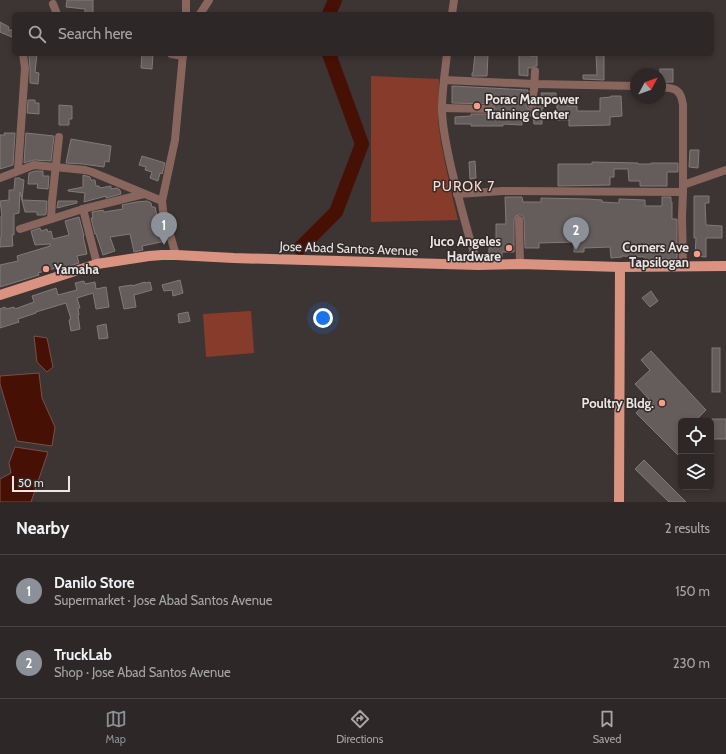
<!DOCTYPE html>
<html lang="en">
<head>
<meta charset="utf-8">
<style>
  :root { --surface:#2d2827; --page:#393433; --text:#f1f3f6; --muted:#a7a6a7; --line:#484444; --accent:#8c9099 }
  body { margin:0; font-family:Cabin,sans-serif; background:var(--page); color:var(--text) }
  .controls { position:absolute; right:12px; bottom:12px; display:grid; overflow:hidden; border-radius:6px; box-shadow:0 2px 6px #0003 }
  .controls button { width:36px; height:36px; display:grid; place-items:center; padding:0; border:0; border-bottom:1px solid var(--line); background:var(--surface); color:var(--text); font:20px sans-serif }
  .compass { position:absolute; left:630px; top:68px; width:36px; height:36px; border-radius:50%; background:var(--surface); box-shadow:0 2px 6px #0003; rotate:49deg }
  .scale { position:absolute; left:12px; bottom:10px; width:58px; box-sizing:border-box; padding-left:4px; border:2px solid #ece7e6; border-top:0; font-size:11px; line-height:14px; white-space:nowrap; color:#ece7e6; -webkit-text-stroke:3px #312b2a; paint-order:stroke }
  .you { position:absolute; left:323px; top:318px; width:14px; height:14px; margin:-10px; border:3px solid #fff; border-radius:50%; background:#1a73e8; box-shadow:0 0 0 6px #1a73e833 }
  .badge { display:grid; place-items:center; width:26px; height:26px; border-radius:50%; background:var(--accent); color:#fff; font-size:13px; font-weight:700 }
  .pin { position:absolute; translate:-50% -33px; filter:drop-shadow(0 1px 2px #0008) }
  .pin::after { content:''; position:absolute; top:21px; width:14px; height:12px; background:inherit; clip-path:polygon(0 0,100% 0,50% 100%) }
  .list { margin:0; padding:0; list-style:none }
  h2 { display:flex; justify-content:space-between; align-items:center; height:52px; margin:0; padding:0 16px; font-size:17px }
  h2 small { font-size:13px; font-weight:400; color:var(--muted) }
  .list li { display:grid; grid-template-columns:26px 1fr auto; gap:12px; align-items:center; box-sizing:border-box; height:72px; padding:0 16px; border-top:1px solid var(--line) }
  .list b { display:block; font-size:15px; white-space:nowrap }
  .list p { margin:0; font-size:13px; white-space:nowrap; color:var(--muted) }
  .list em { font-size:13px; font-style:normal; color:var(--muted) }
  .icon { flex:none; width:22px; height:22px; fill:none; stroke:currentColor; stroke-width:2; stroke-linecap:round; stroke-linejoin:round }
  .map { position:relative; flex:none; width:726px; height:502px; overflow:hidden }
  .search { position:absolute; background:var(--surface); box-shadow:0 2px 6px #0003; left:12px; right:12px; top:12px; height:44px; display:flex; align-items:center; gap:10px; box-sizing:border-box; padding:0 14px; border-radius:6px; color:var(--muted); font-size:15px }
  .sheet { height:196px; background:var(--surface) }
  nav { display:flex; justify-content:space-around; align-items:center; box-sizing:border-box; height:56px; border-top:1px solid var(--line); background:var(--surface); font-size:11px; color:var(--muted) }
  nav a { display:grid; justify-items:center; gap:2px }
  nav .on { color:var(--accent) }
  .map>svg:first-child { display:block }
  .green { fill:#873c2b }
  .water { fill:#471005; stroke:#785048 }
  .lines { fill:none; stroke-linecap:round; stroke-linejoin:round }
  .river { stroke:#471005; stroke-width:14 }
  .building { fill:#645d5b; stroke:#827a78 }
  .minor { stroke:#89665d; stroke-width:8 }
  .major { stroke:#da9281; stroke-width:10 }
  .poi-dot { fill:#f49e8a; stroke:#312b2a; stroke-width:1.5 }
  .labels { text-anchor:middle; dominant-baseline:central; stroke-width:3; stroke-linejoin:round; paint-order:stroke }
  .poi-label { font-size:13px; font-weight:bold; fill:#ece7e6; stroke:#312b2a; text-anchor:end }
  .street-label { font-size:13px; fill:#ece7e6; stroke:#312b2a }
  .neighbourhood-label { font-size:14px; letter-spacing:1px; fill:#fddad2; stroke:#312b2a }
</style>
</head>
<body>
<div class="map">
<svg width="726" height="502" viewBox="0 0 726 502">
  <rect width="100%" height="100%" fill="#3c3534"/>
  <!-- green -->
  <g class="green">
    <polygon points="371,76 439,79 438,120 441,143 451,191 458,220 371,222"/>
    <polygon points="251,311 254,353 206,357 203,314"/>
  </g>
  <!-- water -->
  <g class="water">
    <polygon points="34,336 47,338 53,367 47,372 37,362"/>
    <polygon points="39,373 42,398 55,427 52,446 17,441 0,384 0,376"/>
    <polygon points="15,447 48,452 31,502 0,502 0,479 11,473 9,463"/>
  </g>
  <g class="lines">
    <!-- river -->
    <g class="river">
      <polyline points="329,14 335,0"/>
      <polyline points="300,248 336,212 362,144 329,54"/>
    </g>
  </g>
  <!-- building -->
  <g class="building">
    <polygon points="67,0 93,0 93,14 85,14 85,9 66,7"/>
    <polygon points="0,22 9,27 8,30 14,30 14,38 0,32"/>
    <polygon points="29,54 37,54 35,72 39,73 38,84 30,83 30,68"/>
    <polygon points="142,54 153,54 152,69 141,68"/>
    <polygon points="475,54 488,54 487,76 472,76 472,73 473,73"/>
    <polygon points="519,54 530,54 530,56 537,56 537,66 535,66 531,68 528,68 528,76 519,75"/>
    <polygon points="596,54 604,54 604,80 583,79 583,75 597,75"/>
    <rect x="660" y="69" width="13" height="13"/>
    <polygon points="452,86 528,90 526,105 527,108 530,109 533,109 535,107 538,100 542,100 541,93 556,93 556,103 544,104 544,108 542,108 542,124 534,124 533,116 522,115 522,125 503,124 503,126 471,126 471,124 455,124 455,117 471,116 471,114 490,114 494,112 495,109 493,105 490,104 452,103"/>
    <polygon points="611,96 621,96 622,116 610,117 610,125 569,126 569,120 557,120 557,101 567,101 567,106 577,106 577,111 600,111 600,98 611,97"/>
    <polygon points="28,100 35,100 35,103 39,103 39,114 27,113"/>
    <polygon points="59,105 72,106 72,119 69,119 69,125 59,125"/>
    <polygon points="4,133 15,133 13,165 0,169 0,135 5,135"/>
    <polygon points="26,133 54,136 51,161 34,160 24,163"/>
    <polygon points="71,139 111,146 109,162 105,161 104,167 83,164 66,163"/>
    <polygon points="690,150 699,150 698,168 689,167"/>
    <polygon points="142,156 165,163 162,174 160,173 158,181 150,178 152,172 145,170 146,167 139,165"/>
    <polygon points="475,161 476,178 470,179 469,162"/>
    <polygon points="592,162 638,163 638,164 651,164 651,163 678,163 678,172 667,172 667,186 640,186 640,181 629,181 628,169 614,169 614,177 610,177 610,185 558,186 558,164 592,164"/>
    <polygon points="35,171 43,171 43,176 49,176 48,189 37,188 38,184 28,184 29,173"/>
    <polygon points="83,175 90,177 91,180 95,180 96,186 99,186 100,188 111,186 111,189 117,188 120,190 121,194 106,198 106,196 84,202 85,193 68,191 68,190 83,187"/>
    <polygon points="15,178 20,178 20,179 24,180 22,200 47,201 46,214 45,215 37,215 37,212 25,212 20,192 19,213 14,214 14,235 12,235 13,246 0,247 0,238 1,238 1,216 2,216 0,201 9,200 9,190 14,190"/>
    <polygon points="694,196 709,196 709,203 705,203 706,225 722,226 722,238 706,238 706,257 695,256 696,238 694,238"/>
    <polygon points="505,197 522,197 523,202 541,202 541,198 587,199 602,200 602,202 619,203 619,199 645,200 645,206 662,206 662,197 671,197 671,202 672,202 672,219 677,219 677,259 654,259 654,260 645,260 645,257 622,256 622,257 611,258 610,247 584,248 584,252 574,252 574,242 539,243 539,248 525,248 524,219 522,215 519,215 516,216 514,220 514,252 502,252 502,257 489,257 489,245 496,245 496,224 506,224"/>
    <polygon points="58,201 77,201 77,203 57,208"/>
    <polygon points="147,201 151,203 152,207 155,207 157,216 159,216 166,241 142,246 143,250 134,252 130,234 110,237 115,251 103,255 96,234 95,234 91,218 93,218 92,212 103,210 104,212 123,209 122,205 136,202"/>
    <polygon points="79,217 84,236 83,236 87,254 77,256 79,263 63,268 56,270 56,268 38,273 39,275 0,287 0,265 18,261 17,256 50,246 50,244 35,245 31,231 40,228 41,231 47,229 48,232 51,231 53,239 69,235 65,221"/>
    <polygon points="180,280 183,293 173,296 172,290 164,291 162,285"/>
    <polygon points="84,281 85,284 95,282 96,289 106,287 109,307 96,309 93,293 77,298 80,308 78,308 79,315 78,315 80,329 71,331 69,320 71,319 66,303 36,312 36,313 18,319 19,322 0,328 0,309 5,307 6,309 14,307 15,309 34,302 32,296 56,288 58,295 77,290 75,283"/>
    <polygon points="145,282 145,283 150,282 152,290 134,295 136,307 124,309 119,287 132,285 132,286"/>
    <polygon points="651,291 658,301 650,307 642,298"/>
    <polygon points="188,312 190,321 179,323 178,314"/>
    <polygon points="106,324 108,338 99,339 97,326"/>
    <rect x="712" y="348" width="8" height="44"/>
    <polygon points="651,351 706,410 695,421 681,421 681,458 636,413 649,399 635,384 650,370 641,360"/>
    <rect x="712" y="419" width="14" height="20"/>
    <polygon points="644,460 686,502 669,502 635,469"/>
  </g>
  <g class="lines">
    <!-- minor -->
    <g class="minor">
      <polyline points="186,0 186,14"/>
      <polyline points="53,4 57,14"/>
      <polyline points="200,14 209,0"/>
      <polyline points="452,14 454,0"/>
      <polyline points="171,54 183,56"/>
      <path d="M447 54C445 72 442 91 442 109 442 128 447 148 451 167 459 200 467 233 478 265"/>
      <polyline points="444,80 534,84 636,86"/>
      <path d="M660 87C675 88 681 89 683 105V192"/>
      <polyline points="531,104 534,90 535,71"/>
      <polyline points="442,108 490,109"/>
      <polyline points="18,170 25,68 23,54"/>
      <polyline points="0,178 34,165 85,170 92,172 162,201"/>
      <polyline points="683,185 726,170"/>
      <polyline points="457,194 503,191 683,192 682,216 683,267"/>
      <polyline points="83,209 97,264"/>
      <polyline points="51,219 52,201 59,137"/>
      <polyline points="519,220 520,264"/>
      <polyline points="20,229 83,209 144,194"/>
      <polyline points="176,255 163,211 162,201 175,140 183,54"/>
    </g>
    <!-- major -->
    <g class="major">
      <polyline points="0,295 97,264 149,256 162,255 176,255 234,258 478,265 520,264 620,267 726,266"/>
      <polyline points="619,502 620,267"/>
    </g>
  </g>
  <!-- markers -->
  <g class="poi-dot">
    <circle cx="477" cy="106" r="4"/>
    <circle cx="509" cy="248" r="4"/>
    <circle cx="697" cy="254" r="4"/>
    <circle cx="46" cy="269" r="4"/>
    <circle cx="662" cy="403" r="4"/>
  </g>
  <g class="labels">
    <!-- poi labels -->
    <g class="poi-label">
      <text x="485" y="99" text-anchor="start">Porac Manpower<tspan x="485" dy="15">Training Center</tspan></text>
      <text x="501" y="241">Juco Angeles<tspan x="501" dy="15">Hardware</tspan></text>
      <text x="689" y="247">Corners Ave<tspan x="689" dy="15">Tapsilogan</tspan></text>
      <text x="54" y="269" text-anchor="start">Yamaha</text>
      <text x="654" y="403">Poultry Bldg.</text>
    </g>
    <!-- street labels -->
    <g class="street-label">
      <text transform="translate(349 248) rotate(2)">Jose Abad Santos Avenue</text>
    </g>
    <!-- neighbourhood labels -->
    <g class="neighbourhood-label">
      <text x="464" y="186">PUROK 7</text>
    </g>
  </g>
</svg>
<div class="controls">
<button><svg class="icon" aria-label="locate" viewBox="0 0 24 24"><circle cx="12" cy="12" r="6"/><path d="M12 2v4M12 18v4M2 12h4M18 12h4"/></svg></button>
<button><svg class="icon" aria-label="layers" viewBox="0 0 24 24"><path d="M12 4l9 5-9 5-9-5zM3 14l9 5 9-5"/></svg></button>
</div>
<svg class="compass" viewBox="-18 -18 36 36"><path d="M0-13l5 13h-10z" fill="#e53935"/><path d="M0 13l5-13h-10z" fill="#a7a6a7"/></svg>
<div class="scale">50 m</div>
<div class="you"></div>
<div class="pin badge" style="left:164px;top:245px">1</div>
<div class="pin badge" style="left:576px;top:250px">2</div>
<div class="search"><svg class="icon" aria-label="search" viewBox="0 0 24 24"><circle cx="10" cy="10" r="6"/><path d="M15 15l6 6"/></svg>Search here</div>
</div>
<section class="sheet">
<h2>Nearby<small>2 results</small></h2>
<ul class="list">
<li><span class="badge">1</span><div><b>Danilo Store</b><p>Supermarket · Jose Abad Santos Avenue</p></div><em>150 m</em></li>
<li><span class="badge">2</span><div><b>TruckLab</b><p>Shop · Jose Abad Santos Avenue</p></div><em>230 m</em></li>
</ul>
</section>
<nav>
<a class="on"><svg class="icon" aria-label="map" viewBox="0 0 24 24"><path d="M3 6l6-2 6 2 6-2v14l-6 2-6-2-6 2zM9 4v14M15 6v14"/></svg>Map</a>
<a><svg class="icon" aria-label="directions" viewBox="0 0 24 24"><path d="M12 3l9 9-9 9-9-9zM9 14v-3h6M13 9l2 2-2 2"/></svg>Directions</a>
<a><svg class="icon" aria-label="saved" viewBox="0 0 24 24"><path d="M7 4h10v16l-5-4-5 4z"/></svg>Saved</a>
</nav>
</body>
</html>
